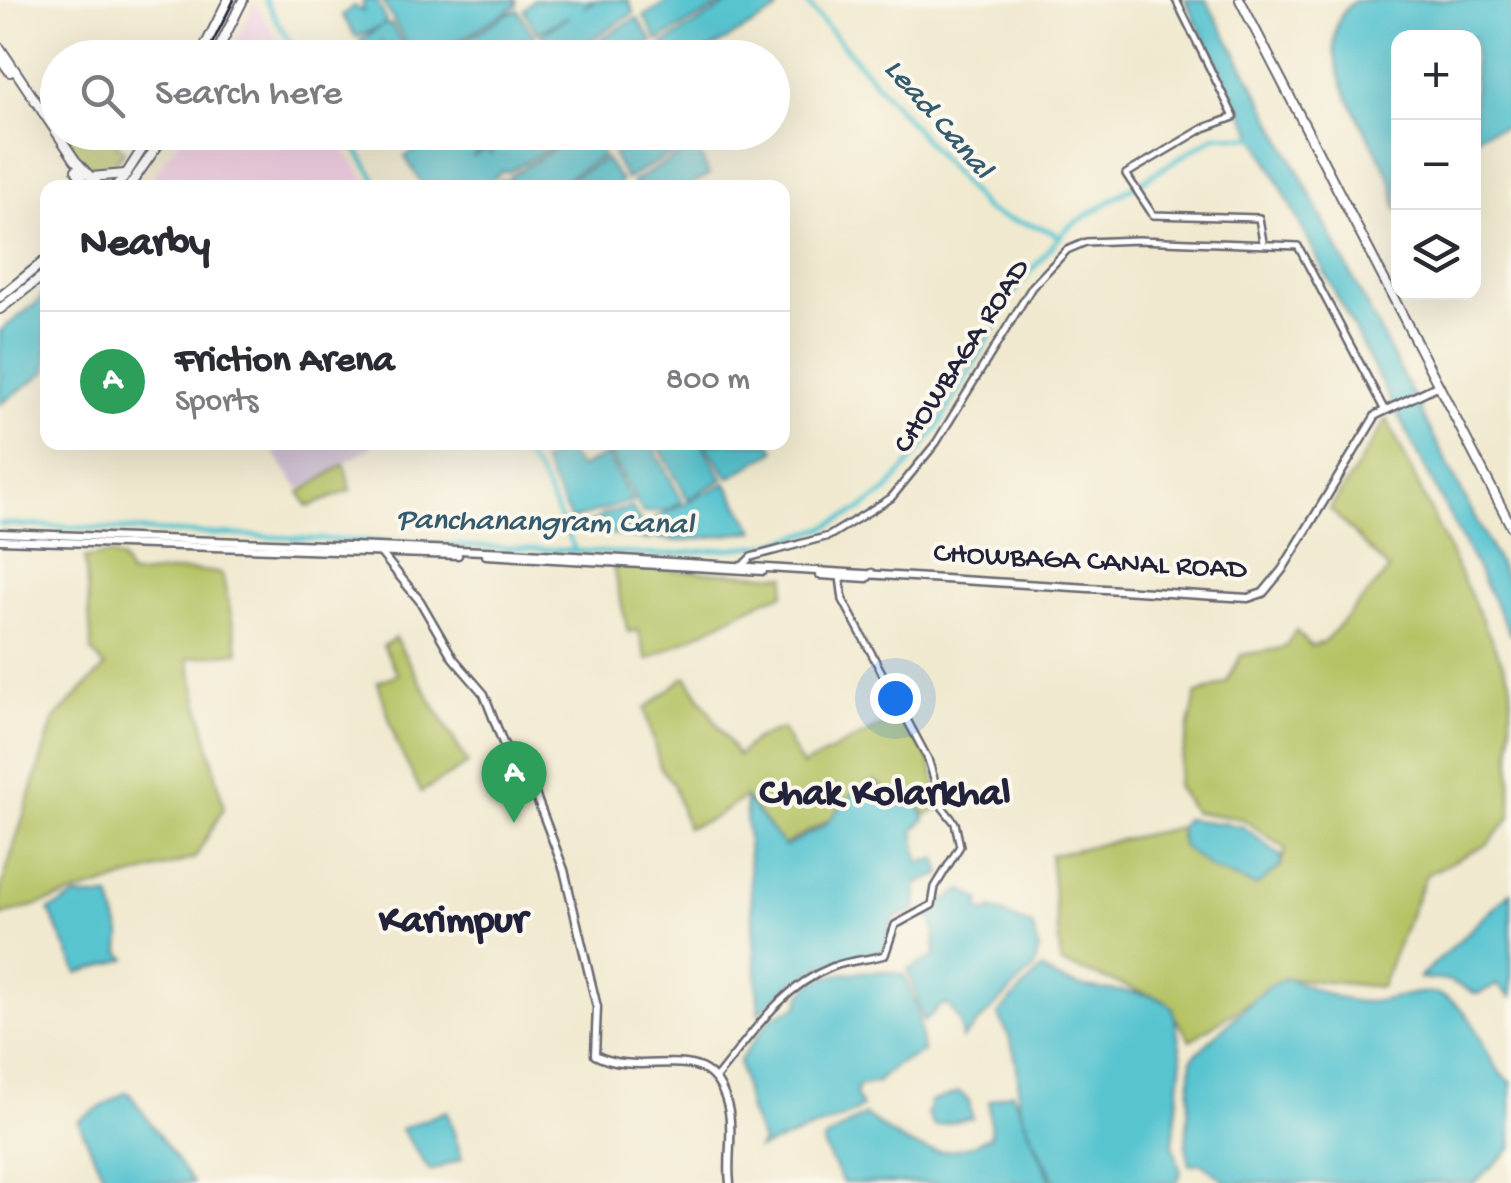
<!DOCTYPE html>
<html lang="en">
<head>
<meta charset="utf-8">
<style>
  :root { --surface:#fff; --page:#f7f7f7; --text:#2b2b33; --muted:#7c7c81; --line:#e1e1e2; --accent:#b45309 }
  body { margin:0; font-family:"Gochi Hand",sans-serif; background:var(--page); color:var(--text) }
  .controls { position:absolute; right:30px; top:30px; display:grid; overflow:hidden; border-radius:20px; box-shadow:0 10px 40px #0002 }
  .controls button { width:90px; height:90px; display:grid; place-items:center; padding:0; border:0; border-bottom:2px solid var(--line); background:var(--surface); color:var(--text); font:50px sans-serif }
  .you { position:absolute; left:895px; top:698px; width:35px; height:35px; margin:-25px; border:8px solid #fff; border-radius:50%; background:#1a73e8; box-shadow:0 0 0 15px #1a73e833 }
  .badge { display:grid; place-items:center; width:65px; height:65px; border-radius:50%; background:var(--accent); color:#fff; font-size:32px; font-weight:700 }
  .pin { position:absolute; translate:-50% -82px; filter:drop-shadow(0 2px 5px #0008) }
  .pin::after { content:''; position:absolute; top:52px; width:35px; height:30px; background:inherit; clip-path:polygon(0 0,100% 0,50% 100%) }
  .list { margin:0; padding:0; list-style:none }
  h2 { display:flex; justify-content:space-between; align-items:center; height:130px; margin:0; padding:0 40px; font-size:42px }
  h2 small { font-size:32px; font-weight:400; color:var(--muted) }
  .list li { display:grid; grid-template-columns:65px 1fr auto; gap:30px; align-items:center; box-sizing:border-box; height:140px; padding:0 40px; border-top:2px solid var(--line) }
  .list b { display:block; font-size:38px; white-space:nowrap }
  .list p { margin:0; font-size:32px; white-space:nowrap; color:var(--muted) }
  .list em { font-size:32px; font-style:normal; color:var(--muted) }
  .icon { flex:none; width:55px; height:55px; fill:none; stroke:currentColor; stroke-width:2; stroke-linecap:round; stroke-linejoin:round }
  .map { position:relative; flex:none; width:1511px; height:1183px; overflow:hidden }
  .search { position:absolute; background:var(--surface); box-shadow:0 10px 40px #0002; left:40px; top:40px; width:750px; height:110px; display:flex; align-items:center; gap:25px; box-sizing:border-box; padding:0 35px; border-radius:55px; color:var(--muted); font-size:38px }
  .panel { position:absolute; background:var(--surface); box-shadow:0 10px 40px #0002; left:40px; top:180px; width:750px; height:270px; border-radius:20px }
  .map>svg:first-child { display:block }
  .built { fill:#f1d0e3 }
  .industrial { fill:#cebed1 }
  .green { fill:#b5c365; stroke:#6c7250; stroke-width:2.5 }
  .water { fill:#58c4d0; stroke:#3d7386; stroke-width:2.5 }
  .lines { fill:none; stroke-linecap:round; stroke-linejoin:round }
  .canal { stroke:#58c4d0; stroke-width:5 }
  .tertiary-casing { stroke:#6a686f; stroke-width:10 }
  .secondary-casing { stroke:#6a686f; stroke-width:11 }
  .primary-casing { stroke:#6a686f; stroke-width:12 }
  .tertiary { stroke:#fff; stroke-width:5 }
  .secondary { stroke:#fff; stroke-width:6 }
  .primary { stroke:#fff; stroke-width:8 }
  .rail { stroke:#22223b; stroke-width:2.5 }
  .labels { text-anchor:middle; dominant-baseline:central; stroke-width:8; stroke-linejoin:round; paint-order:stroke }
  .street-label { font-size:30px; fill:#22223b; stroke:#fbf7ec }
  .water-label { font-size:32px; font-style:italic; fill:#355b6f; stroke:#fbf7ec }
  .district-label { font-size:40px; font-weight:bold; fill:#22223b; stroke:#fbf7ec }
</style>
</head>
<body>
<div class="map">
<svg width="1511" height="1183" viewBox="0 0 1511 1183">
  <rect width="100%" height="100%" fill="#fbf7ec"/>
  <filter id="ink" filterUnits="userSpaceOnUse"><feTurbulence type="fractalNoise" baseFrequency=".01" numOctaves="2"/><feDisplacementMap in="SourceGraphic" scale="20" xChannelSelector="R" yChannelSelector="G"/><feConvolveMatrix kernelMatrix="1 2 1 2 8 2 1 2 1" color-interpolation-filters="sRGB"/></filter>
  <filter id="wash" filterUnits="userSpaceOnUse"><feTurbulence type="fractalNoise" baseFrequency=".0048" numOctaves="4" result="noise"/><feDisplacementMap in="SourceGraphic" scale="40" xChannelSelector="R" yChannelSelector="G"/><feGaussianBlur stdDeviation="2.25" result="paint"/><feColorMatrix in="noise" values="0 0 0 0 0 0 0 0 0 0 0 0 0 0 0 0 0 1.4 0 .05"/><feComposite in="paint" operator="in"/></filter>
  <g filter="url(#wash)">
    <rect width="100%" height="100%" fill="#f0e9cf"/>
    <!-- built -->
    <g class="built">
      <polygon points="254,4 258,7 288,57 229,57"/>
      <polygon points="184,133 332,133 371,187 145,187"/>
    </g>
    <!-- industrial -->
    <polygon class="industrial" points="371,442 373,446 300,490 267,443"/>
    <!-- green -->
    <g class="green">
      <polygon points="73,133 109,133 124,152 105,173 89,171 65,139"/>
      <polygon points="1387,419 1511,681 1511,817 1488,844 1426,875 1381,987 1286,978 1191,1040 1162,999 1061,963 1050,855 1180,827 1180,839 1280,867 1286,849 1243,819 1194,812 1176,786 1196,695 1227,682 1241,655 1284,648 1296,631 1311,646 1324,642 1389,570 1330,509"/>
      <polygon points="344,464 351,490 308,507 300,493"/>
      <path d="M110 554 122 560 130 575C167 574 183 566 222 574L239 652 188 658 224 808 195 858 0 916V891L54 719 105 667 92 652 85 558Z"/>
      <polygon points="613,567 786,576 784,594 767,599 647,660 638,630 628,632"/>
      <polygon points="395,638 468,764 421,792 397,744 378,682 398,674 383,646"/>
      <polygon points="686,676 738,756 755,739 782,729 802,766 899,717 929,758 942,807 926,815 916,798 888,790 874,781 844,800 832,818 782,846 745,797 712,819 687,828 673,784 660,767 645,709"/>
    </g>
    <!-- water -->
    <g class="water">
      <polygon points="363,0 377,1 386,20 383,25 391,24 411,57 391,57 380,41 389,57 369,57 360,41 380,27 356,37 342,15 354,6 363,12"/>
      <polygon points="382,0 516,0 517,5 431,57 415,58"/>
      <polygon points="533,0 594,0 583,8 598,0 628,0 634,13 562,57 552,57 541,35 569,16 537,33 524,10"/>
      <polygon points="671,0 730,0 658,41 644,16"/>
      <polygon points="735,0 772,0 777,11 696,57 668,57 662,45"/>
      <polygon points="1185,0 1206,0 1263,102 1511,588 1511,635"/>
      <path d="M1355 0H1511L1507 126 1481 133 1474 140 1477 169 1474 177V38H1398V211C1393 201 1395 191 1391 181 1374 135 1298 45 1355 0Z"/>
      <polygon points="518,10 546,57 438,57 509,13"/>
      <polygon points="637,18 653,42 628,57 569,57"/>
      <polygon points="444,132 509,133 490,144 479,133 484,147 472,157 486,149 492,154 492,146 512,133 577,133 508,172 502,171 483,187 424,187 405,157"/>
      <polygon points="581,132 592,133 603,156 551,187 489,187 502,179 509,182 509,177"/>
      <polygon points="649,133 696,133 697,140 626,179 613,155"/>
      <polygon points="696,145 709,175 686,187 633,187 633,182"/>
      <polygon points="605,159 621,181 618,187 556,187"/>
      <polygon points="47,287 47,371 0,404 0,331 39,301"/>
      <polygon points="620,443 651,443 682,501 669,510 643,513 608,450"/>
      <polygon points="657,443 702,443 723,479 688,499"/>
      <polygon points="705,443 771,443 775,451 729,478"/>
      <polygon points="565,449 579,468 607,455 632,501 571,520 542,462"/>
      <polygon points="726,483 755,531 681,541 656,538 652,523 658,517"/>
      <polygon points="632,507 650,540 582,529 603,515"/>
      <polygon points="874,784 885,792 916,799 925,819 914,830 919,862 937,859 942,874 917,884 916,910 893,919 883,950 824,965 787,987 759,1013 745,798 785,847 825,825 849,797"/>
      <polygon points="1185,819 1242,826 1281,856 1280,867 1256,886 1211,869 1182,846 1180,827"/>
      <polygon points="963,890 981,901 978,909 987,913 992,909 1032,926 1039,948 1034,968 962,1039 960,1022 949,1005 941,1005 924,1022 908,970 935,956 935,932 928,911"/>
      <polygon points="1511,892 1511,997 1497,985 1477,994 1450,981 1419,978"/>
      <polygon points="76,897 110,897 121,934 120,953 127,959 78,973 49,910"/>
      <path d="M1042 969C1082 1002 1146 980 1173 1008L1182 1058 1173 1144 1181 1173 1176 1183H1056C1047 1165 1017 1113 1018 1095 1020 1065 1013 1042 998 1014Z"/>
      <path d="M884 971 904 975 917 1009 923 1052 896 1065 877 1082 858 1086 856 1096 862 1107 850 1115 758 1149 762 1142 749 1111 739 1061 772 1017 799 1006C802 970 857 972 884 971Z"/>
      <path d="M1286 978C1310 986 1335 1000 1361 1002 1392 1004 1423 981 1452 1001 1483 1022 1482 1062 1511 1082V1149L1474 1183H1227L1202 1163 1190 1165 1186 1146 1192 1058 1267 987Z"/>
      <polygon points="126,1092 129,1093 193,1183 107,1183 78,1121"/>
      <polygon points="959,1092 969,1101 972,1118 934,1126 927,1114 931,1102"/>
      <path d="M1012 1092 1052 1183H843L823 1145 825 1139 865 1115C912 1150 936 1165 991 1136L989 1101Z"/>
      <polygon points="447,1111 462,1159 430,1171 401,1129"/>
    </g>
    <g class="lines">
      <!-- canal -->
      <g class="canal">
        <polyline points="265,0 299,58"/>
        <path d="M804 0 984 208C1007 225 1036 220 1058 236"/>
        <polyline points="346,132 381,188"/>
        <polyline points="515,442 541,478 574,548"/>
        <polyline points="0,524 661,555 768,545 824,528 861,509 888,490 936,430 1016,289 1068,227 1217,135 1261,138"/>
      </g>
    </g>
  </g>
  <g filter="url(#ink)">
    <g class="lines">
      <defs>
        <g id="tertiary">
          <polyline points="1176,0 1234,117 1204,128 1126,174 1153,215 1259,218 1263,242"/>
          <polyline points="740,568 751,557 829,536 891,498 936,443 1032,287 1067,250 1086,242 1138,240 1298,246 1384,409"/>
          <path d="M715 1079C750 1037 779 988 832 967 849 960 868 960 885 955L895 925 932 905 935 887 960 846 955 823 943 808 928 759 843 600 840 577"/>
        </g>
        <g id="secondary">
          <polyline points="0,533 510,552 1248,598 1263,593 1282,570 1376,415 1439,385"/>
          <polyline points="0,540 458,555"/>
          <path d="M380 552 420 601 453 658 484 694 503 743 534 791 564 870 597 1007 595 1055C647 1082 713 1031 729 1112 733 1136 727 1160 730 1183"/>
          <polyline points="486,555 763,571"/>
          <polyline points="820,575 867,578 872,573"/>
        </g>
        <g id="primary">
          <polyline points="1240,0 1511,526"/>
          <polyline points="0,48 75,160 101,188"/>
          <polyline points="0,58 10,72"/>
          <polyline points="199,58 228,0"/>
          <polyline points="214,58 243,0"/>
          <polyline points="76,170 88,188"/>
          <polyline points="91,177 125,174"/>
          <polyline points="113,188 123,179 153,132"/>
          <polyline points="128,188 167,132"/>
          <polyline points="0,297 48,258"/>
          <polyline points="0,309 48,272"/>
        </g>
      </defs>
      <!-- tertiary casing -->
      <use href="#tertiary" class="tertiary-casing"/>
      <!-- secondary casing -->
      <use href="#secondary" class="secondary-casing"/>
      <!-- primary casing -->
      <use href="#primary" class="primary-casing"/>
      <!-- tertiary -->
      <use href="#tertiary" class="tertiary"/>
      <!-- secondary -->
      <use href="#secondary" class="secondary"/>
      <!-- primary -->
      <use href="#primary" class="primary"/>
      <!-- rail -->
      <g class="rail">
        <polyline points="205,58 234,0"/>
        <polyline points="158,138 161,132"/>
      </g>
    </g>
  </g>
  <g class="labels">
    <!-- street labels -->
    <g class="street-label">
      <text transform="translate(963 357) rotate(-57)">CHOWBAGA ROAD</text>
      <text transform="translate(1090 563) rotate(3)">CHOWBAGA CANAL ROAD</text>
    </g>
    <!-- water labels -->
    <g class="water-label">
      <text transform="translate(937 120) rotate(49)">Lead Canal</text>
      <text transform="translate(545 524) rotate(1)">Panchanangram Canal</text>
    </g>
    <!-- district labels -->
    <g class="district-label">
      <text x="885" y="795">Chak Kolarkhal</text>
      <text x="453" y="922">Karimpur</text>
    </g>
  </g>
</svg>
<div class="controls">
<button>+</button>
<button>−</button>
<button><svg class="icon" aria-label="layers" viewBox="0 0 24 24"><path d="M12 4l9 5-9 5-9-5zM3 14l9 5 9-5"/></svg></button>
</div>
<div class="you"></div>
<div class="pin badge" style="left:514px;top:823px;background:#2e9e5b">A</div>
<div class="search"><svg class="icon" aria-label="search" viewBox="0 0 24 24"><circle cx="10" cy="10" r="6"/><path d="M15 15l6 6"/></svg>Search here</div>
<section class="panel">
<h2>Nearby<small></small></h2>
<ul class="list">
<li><span class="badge" style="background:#2e9e5b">A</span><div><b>Friction Arena</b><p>Sports</p></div><em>800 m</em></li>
</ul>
</section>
</div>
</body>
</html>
